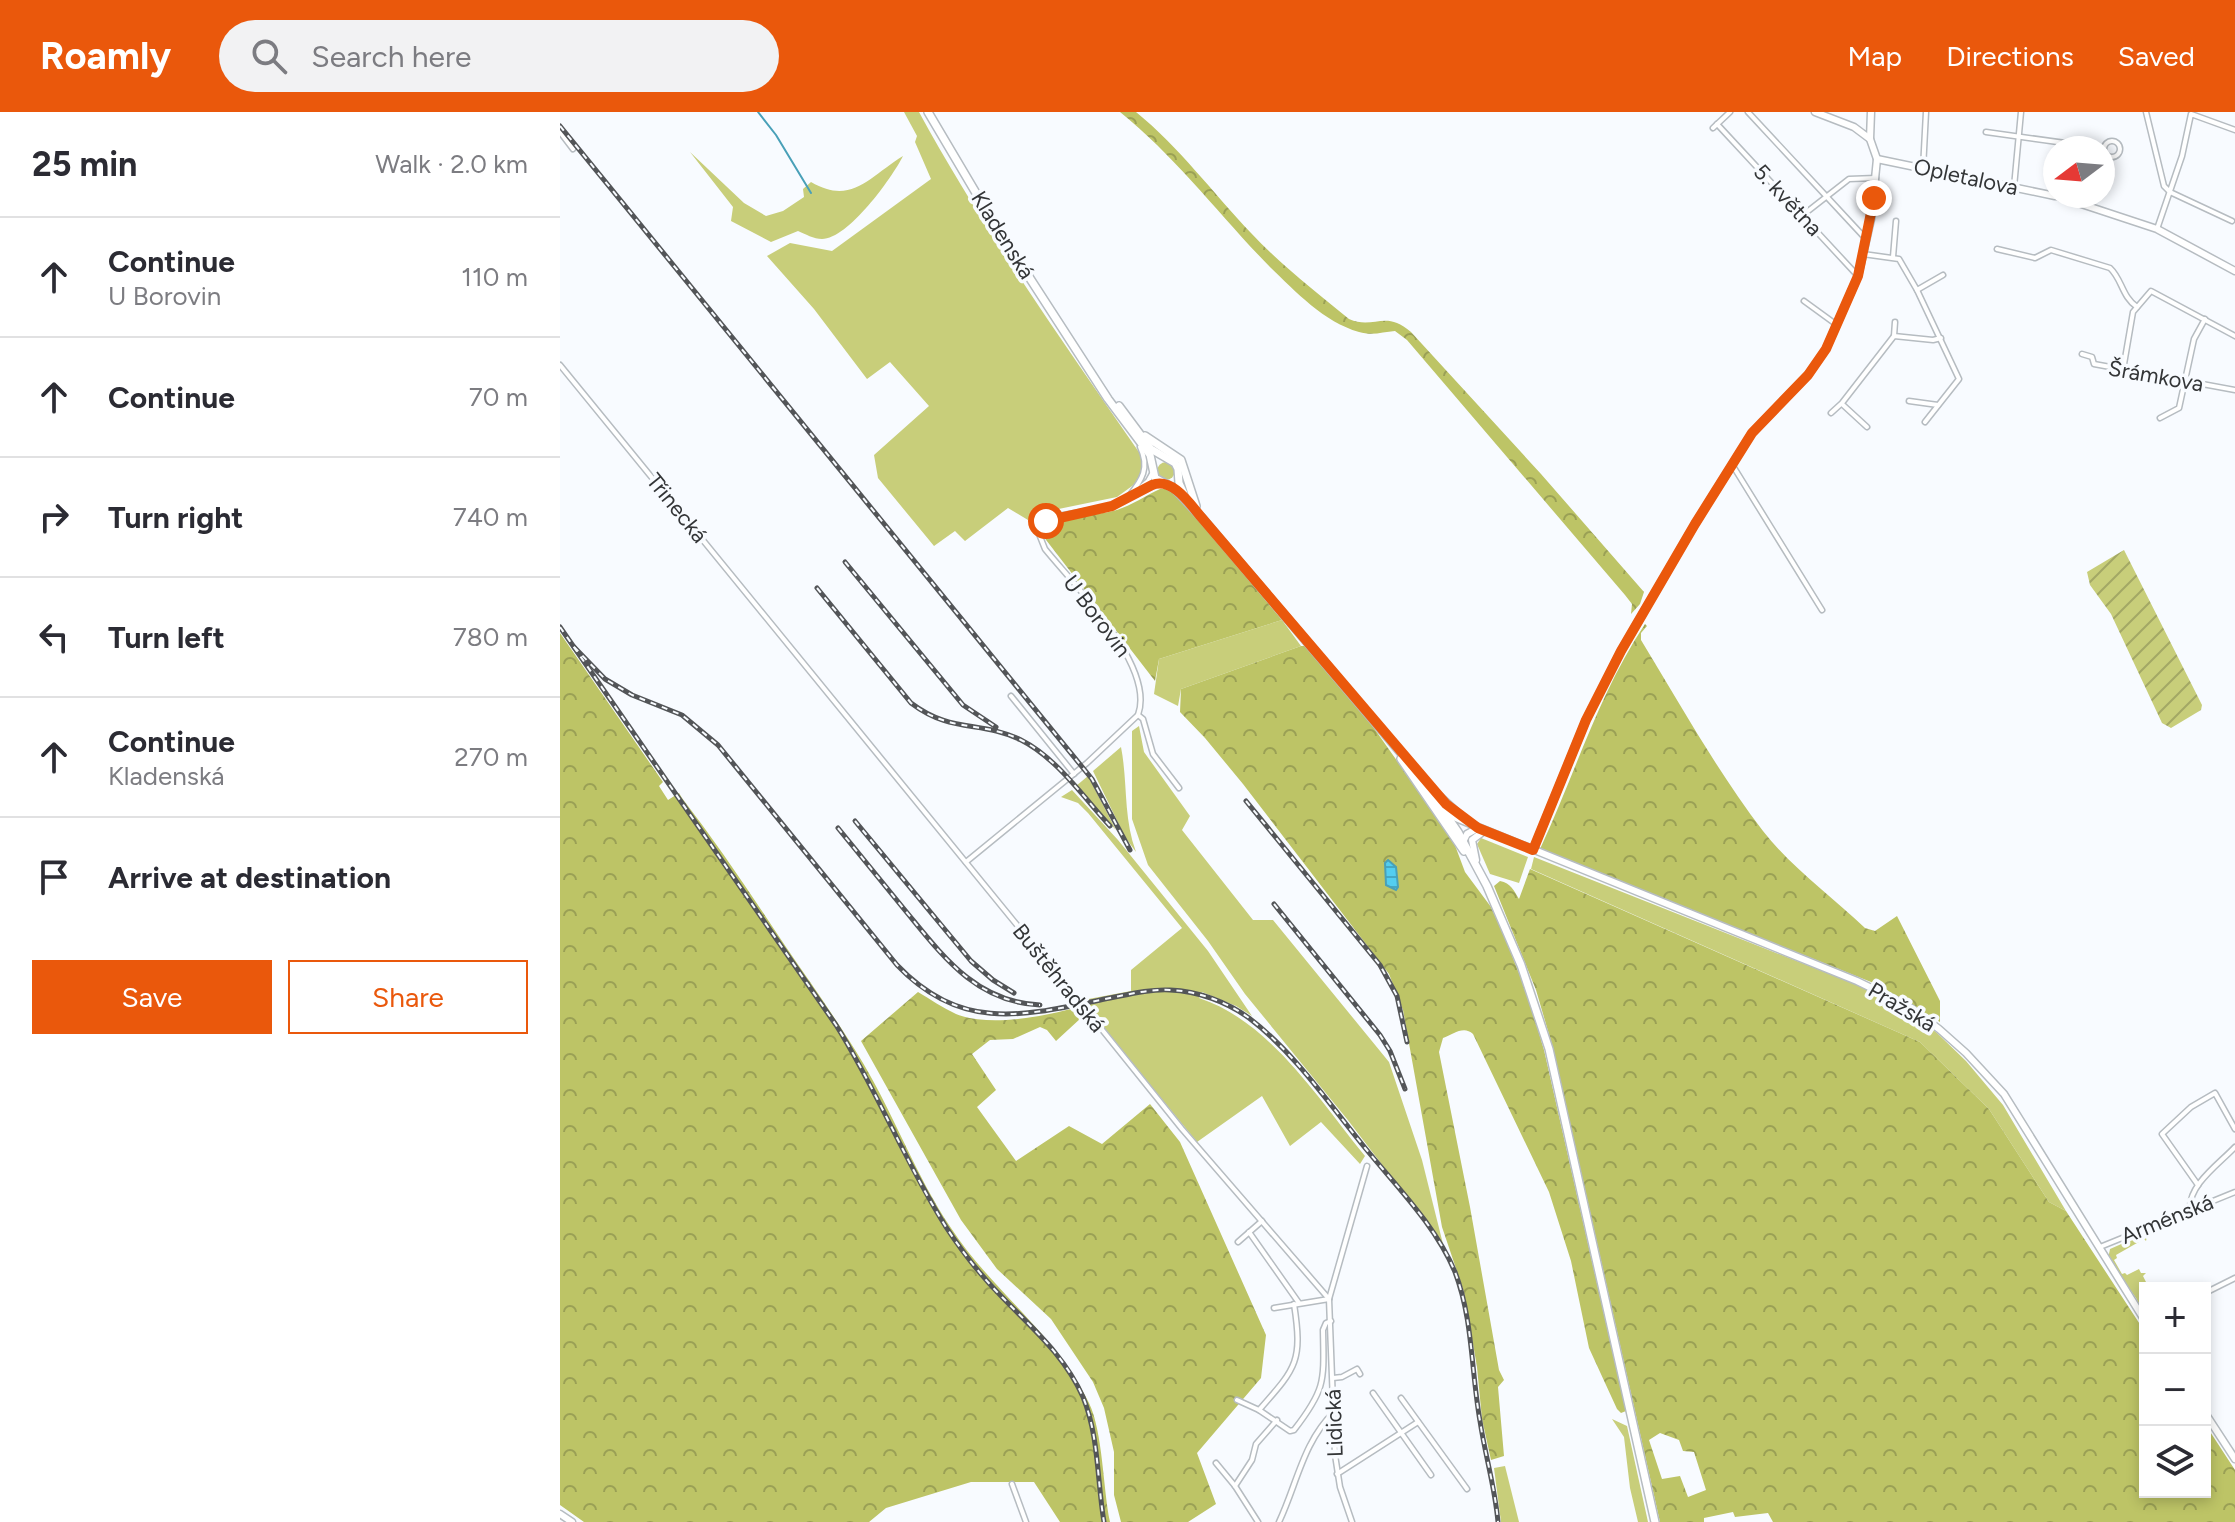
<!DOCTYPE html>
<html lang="en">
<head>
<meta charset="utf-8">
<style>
  :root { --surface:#fff; --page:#f2f2f3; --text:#2b2b33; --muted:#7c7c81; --line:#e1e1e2; --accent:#ea580c }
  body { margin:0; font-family:Figtree,sans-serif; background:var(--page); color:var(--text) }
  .controls { position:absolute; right:24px; bottom:24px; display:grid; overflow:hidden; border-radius:0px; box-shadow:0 4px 12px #0003 }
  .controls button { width:72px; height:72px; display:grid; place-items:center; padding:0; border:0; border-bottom:2px solid var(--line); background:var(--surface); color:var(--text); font:40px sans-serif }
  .compass { position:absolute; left:1483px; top:24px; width:72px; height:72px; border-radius:50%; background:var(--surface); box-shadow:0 4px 12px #0003; rotate:254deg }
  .stop { position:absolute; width:24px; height:24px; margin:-18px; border:6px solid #ea580c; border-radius:50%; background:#fff }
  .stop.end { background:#ea580c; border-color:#fff; box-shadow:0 2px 8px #0008 }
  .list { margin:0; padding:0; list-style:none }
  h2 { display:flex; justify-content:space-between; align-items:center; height:104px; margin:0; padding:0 32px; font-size:34px }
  h2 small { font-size:26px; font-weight:400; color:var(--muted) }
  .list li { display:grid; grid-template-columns:52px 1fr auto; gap:24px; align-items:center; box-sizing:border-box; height:120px; padding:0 32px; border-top:2px solid var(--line) }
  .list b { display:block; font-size:30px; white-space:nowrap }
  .list p { margin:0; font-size:26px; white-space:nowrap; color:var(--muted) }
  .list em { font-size:26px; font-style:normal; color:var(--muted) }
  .actions { display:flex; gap:16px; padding:24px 32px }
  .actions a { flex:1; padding:18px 0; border:2px solid var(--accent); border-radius:0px; text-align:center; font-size:28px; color:var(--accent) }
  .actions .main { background:var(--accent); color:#fff }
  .icon { flex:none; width:44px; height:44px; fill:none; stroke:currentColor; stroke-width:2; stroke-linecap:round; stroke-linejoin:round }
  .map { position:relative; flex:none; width:1675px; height:1410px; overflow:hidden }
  header { display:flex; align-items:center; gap:48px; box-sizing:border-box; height:112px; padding:0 40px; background:var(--accent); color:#fff }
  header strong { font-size:38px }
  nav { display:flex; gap:44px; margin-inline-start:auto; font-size:28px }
  .search { width:560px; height:72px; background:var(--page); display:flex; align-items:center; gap:20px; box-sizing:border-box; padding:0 28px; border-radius:44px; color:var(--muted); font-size:30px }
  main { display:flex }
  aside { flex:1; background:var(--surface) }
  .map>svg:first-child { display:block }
  .green { fill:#c8ce7a }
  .forest { fill:url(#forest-crowns); fill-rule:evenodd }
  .garden { fill:url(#garden-furrows) }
  .water { fill:url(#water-rules); stroke:#49a0b8; stroke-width:2 }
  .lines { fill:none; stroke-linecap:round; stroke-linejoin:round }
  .stream { stroke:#49a0b8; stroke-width:2 }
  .street-casing { stroke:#b6bcc1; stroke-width:7 }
  .secondary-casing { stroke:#b6bcc1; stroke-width:9 }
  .primary-casing { stroke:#b6bcc1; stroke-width:10 }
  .street { stroke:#fff; stroke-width:4 }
  .secondary { stroke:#fff; stroke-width:6 }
  .primary { stroke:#fff; stroke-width:7 }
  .rail-casing { stroke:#535558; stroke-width:5 }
  .rail { stroke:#f8fbff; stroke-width:2; stroke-dasharray:6; stroke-linecap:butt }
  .street-bridge-casing { stroke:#b6bcc1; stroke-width:7; stroke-linecap:butt }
  .street-bridge { stroke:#fff; stroke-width:4 }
  .route { stroke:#ea580c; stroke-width:10 }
  .labels { text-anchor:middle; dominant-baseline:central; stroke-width:7; stroke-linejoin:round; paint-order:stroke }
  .street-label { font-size:22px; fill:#333537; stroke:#f8fbff }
</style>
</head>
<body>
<header>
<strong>Roamly</strong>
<div class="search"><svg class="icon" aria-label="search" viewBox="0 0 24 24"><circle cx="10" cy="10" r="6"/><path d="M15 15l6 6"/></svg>Search here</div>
<nav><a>Map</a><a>Directions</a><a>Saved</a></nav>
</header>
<main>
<aside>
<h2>25 min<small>Walk · 2.0 km</small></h2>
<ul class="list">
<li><svg class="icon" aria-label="ahead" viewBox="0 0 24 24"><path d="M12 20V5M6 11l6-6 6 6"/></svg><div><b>Continue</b><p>U Borovin</p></div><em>110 m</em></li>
<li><svg class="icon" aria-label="ahead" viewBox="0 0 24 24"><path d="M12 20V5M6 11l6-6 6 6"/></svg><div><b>Continue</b></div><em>70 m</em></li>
<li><svg class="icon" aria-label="right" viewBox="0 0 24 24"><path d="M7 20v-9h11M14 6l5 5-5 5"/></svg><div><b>Turn right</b></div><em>740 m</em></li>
<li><svg class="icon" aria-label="left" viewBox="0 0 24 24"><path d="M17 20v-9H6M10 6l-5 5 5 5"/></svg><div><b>Turn left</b></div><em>780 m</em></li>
<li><svg class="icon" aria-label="ahead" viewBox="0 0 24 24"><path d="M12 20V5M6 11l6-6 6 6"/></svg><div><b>Continue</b><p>Kladenská</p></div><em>270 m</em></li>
<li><svg class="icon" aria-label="arrive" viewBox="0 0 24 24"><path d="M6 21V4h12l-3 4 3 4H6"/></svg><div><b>Arrive at destination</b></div></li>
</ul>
<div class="actions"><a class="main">Save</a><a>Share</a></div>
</aside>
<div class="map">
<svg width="1675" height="1410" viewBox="0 0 1675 1410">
  <defs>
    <pattern id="forest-crowns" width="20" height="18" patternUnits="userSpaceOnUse" patternTransform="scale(2)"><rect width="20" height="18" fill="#bdc466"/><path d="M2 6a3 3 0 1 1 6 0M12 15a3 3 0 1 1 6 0" fill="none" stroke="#9aa055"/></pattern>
    <pattern id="garden-furrows" width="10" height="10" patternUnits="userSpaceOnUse" patternTransform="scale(2)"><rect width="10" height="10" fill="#c8ce7a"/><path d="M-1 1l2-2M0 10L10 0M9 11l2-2" fill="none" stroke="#a3a865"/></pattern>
    <pattern id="water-rules" width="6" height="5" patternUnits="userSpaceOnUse" patternTransform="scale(2)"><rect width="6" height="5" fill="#53cef0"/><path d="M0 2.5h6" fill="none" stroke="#45a8c3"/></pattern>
  </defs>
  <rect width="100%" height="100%" fill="#f8fbff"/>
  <!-- green -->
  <g class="green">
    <path d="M344 0H359C425 121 505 233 583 346L579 369 557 385 479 401 468 408 448 396 405 429 395 419 374 434 318 366 314 343 369 294 330 250 307 267 254 197 207 144 230 131 272 139 371 67 355 30 357 24Z"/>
    <path d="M130 40 184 91 206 104 223 99 244 85 243 77 251 70C292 94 310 64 343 44 332 66 288 127 262 127 254 127 245 122 238 119L211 130 171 109 173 95Z"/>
    <circle cx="606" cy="359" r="9"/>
    <polygon points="722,508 741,534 621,577 618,594 594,582 599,547"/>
    <polygon points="579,614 584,640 630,704 622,718 693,808 713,808 829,950 862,1048 883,1132 787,1007 685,882 648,829 588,753 572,707 572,619"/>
    <path d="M561 635C568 671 563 705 576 740L565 725 533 659Z"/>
    <polygon points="528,664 556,718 516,674"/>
    <path d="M512 678 558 728 648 839 692 904 676 894 642 880 639 886C710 909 759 988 805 1044L800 1052 761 1010 730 1034 702 984 637 1030 525 894 523 888 571 879V858L622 816 528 701 518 691 501 685Z"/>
    <polygon points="921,726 968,745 959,771 930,762 917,732"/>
    <polygon points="974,745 1310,878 1376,920 1406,949 1443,993 1506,1099 1489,1090 1429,997 1360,930 971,757"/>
    <polygon points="1584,1122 1587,1125 1586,1129 1584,1127 1556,1143 1557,1146 1554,1148 1562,1162 1565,1161 1567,1163 1579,1157 1581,1161 1586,1161 1583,1164 1589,1176 1585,1176 1585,1204 1576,1186 1548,1147 1550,1137"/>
    <polygon points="1052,1307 1067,1314 1088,1410 1078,1410 1070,1376 1064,1325"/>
    <polygon points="945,1354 959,1410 941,1410 934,1356"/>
  </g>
  <!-- forest -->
  <g class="forest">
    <path d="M560 0H576C619 35 653 81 691 121 721 153 755 179 789 207 814 218 825 197 851 220L981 362 1084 480 1080 492 1071 502 1072 492 1065 483 847 228 835 219C823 220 812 224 799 220 764 210 736 180 710 155 660 104 616 45 560 0Z"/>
    <path d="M600 377H611L620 386 722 508 599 547 595 569 483 424C503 399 525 406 553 399 569 395 585 384 600 377Z"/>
    <path d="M1085 512 1087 514 1081 521V528C1120 592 1157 659 1203 719 1231 755 1271 784 1305 816L1315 819 1337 804 1380 889V910L1311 870 980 737C1015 662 1039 581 1085 512Z"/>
    <path d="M0 521 103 670 99 674 108 688 119 681 122 686C159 734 192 784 226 835 252 873 279 911 303 951 335 1005 356 1064 391 1116 432 1179 497 1223 529 1291 543 1320 543 1377 550 1410H500L474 1370H411L326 1396 309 1410H24L0 1393Z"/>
    <path d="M741 534H745L811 612 893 728 905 760 931 795 945 826 967 881 984 938 1066 1299 1061 1301 1057 1297 1029 1236 1011 1149 989 1080 913 922C904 913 893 922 883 926L879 940 910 1095 939 1258 944 1268 938 1275 944 1344 931 1348 922 1307 917 1255 904 1180 882 1115 843 898 829 862 683 672 645 626 620 600 621 577Z"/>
    <path d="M970 757 1360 930 1429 997 1489 1090 1506 1099 1585 1220V1380H1645V1312L1675 1358V1410H1213L1208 1401 1175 1405 1173 1400 1144 1406V1410H1100L993 936 976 878 934 774 940 769C951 771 954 779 959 787ZM1100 1321 1119 1328 1123 1339 1134 1340 1146 1378 1128 1385 1120 1364 1102 1367 1089 1328Z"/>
    <path d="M358 880C370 887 383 896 396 902 428 915 482 905 514 896L521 906 496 929 487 918 480 915 453 927 430 928 412 942 436 978 417 995 456 1049 509 1014 542 1032 590 992 620 1030 706 1223 701 1266 637 1341 656 1392 628 1410H561L554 1383V1340L544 1296 533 1270 491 1207 437 1157 401 1108 301 929Z"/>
  </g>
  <!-- garden -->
  <polygon class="garden" points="1564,438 1642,593 1641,598 1611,616 1602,611 1551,502 1530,473 1527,460"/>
  <!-- water -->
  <polygon class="water" points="828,748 836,755 838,775 836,778 826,773 825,751"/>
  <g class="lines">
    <!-- stream -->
    <polyline class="stream" points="198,0 216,23 251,81"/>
    <defs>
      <g id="street">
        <polyline points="1188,0 1306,127"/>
        <polyline points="1586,0 1604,74 1610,80 1672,109"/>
        <polyline points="1157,12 1297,163"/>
        <polyline points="1153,16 1170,0"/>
        <polyline points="0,20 13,37"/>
        <polyline points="1426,20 1541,36"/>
        <circle cx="1552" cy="37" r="8"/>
        <polyline points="1363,57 1366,0"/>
        <polyline points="1454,75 1461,0"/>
        <polyline points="1243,103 1289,67 1316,66"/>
        <polyline points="1597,117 1622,44 1631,2 1675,18"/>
        <path d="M1437 137 1475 146 1491 138 1550 156C1562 167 1562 185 1577 195"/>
        <polyline points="1303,142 1339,147 1357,178 1399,267 1365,310"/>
        <polyline points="1333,145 1336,109"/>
        <polyline points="1357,178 1383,163"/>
        <polyline points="1244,189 1277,213"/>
        <polyline points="1334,224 1335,210"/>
        <polyline points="1522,242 1532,245 1534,252 1675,278"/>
        <polyline points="0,253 488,851"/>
        <polyline points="1563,258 1573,200 1591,179 1675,224"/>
        <polyline points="1349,289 1378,293"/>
        <polyline points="1282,292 1307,315"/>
        <polyline points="1271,301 1282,291 1334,224 1373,228 1381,226"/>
        <polyline points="1600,306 1619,296 1634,227 1645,207"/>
        <polyline points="1173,354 1262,498"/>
        <path d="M599 371 552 394 493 405 482 412 479 422 485 437C514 473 596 554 578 603L583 607 593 642 619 676"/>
        <polyline points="575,380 588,369 593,360"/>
        <path d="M569 384C582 368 590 356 580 335"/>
        <polyline points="451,584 514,662"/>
        <polyline points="406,750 527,651 578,603"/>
        <polyline points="527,899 622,1017 769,1187"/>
        <polyline points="1638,1073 1602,1022 1631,995 1655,981 1675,1017"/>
        <path d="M1630 1098C1628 1073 1659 1052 1675 1035"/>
        <polyline points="689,1120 739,1191"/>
        <polyline points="678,1130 702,1109"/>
        <polyline points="1540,1135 1675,1080"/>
        <polyline points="1645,1181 1675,1166"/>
        <polyline points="714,1196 769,1187"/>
        <polyline points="773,1266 782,1265 797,1257 800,1262"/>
        <polyline points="813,1281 871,1363"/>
        <polyline points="841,1286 907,1377"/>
        <path d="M677 1288 699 1298 730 1319 734 1318C766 1277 764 1269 763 1218L766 1211 771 1209"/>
        <path d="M699 1298C736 1256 743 1250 734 1192"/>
        <polyline points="656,1351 675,1374 698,1410"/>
        <polyline points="777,1362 858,1310"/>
        <polyline points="452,1372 466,1410"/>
        <polyline points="675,1374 692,1348 696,1332 717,1308"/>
        <path d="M719 1410C737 1372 743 1330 774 1300"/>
        <polyline points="792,1410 780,1375 775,1343 769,1187 807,1054"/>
      </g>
      <g id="secondary">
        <polyline points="1255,0 1294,15 1310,27"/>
        <polyline points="1317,47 1495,84"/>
        <polyline points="1497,84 1597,117 1675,159"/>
        <polyline points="872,677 908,710"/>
        <polyline points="886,702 1297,869 1348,894 1379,917 1406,941 1444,982 1585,1209"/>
        <polyline points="902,732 907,722 918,716"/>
        <polyline points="973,738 1026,608 1061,539 1135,412 1192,321 1248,263 1266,237 1298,164 1311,107 1317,47 1310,27 1311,0"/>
        <polyline points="916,748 912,728 924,719"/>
        <polyline points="1645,1301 1675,1347"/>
        <polyline points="0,1402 12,1410"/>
      </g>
      <g id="primary">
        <polyline points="368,0 429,103 548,287 590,343 595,366 615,377 642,406 853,655 898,720 927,774 961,853 989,937 1095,1410"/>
        <polyline points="559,294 591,337 615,351 618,357 619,371 624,382"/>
        <polyline points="585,324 621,348 636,394"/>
        <polyline points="841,647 904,739"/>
      </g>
    </defs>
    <!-- street casing -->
    <use href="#street" class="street-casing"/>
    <!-- secondary casing -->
    <use href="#secondary" class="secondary-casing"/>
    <!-- primary casing -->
    <use href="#primary" class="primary-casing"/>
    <!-- street -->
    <use href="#street" class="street"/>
    <!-- secondary -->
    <use href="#secondary" class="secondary"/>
    <!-- primary -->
    <use href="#primary" class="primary"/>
    <defs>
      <g id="rail">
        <polyline points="0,14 532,667 570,738"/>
        <polyline points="285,450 403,593 436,615"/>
        <path d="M257 476 351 591C392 622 420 608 461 628 497 646 524 686 550 714"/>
        <path d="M0 515 276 913C317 978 345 1050 386 1115 403 1141 422 1165 443 1186 473 1217 505 1244 523 1285 539 1324 537 1369 544 1410"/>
        <path d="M14 535 45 567 72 583 122 603 158 633 337 853C403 922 467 903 550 886 570 882 590 877 610 878 638 879 667 890 689 906 735 941 770 993 806 1037 837 1075 876 1114 895 1160 913 1207 911 1259 920 1309 925 1343 935 1375 938 1410"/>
        <polyline points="686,689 820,853 837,884 847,930"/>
        <polyline points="295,709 411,849 433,868 454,881"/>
        <path d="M278 716C300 743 322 770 344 797 382 843 415 890 480 893"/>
        <polyline points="714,792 820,923 830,939 845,977"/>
      </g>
    </defs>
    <!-- rail casing -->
    <use href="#rail" class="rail-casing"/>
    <!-- rail -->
    <use href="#rail" class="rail"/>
    <defs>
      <polyline id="street-bridge" points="488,851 527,899"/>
    </defs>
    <!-- street-bridge casing -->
    <use href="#street-bridge" class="street-bridge-casing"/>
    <!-- street-bridge -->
    <use href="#street-bridge" class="street-bridge"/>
  </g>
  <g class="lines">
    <!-- route -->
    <path class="route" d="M486 409 552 394 592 373C613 365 630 392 642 406L886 692 918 716 973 738 1026 608 1061 539 1135 412 1192 321 1248 263 1266 237 1298 164 1314 86"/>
  </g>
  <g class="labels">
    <!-- street labels -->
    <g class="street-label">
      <text transform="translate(1406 65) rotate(12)">Opletalova</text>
      <text transform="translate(1228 88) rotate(47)">5. května</text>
      <text transform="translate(443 123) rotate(58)">Kladenská</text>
      <text transform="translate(1596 264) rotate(10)">Šrámkova</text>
      <text transform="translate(117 396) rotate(51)">Třinecká</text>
      <text transform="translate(537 504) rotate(53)">U Borovin</text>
      <text transform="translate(499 866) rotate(51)">Buštěhradská</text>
      <text transform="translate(1342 895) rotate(31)">Pražská</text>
      <text transform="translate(1607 1107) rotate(-22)">Arménská</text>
      <text transform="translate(774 1311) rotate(-92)">Lidická</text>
    </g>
  </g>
</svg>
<div class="controls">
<button>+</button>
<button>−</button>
<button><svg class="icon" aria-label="layers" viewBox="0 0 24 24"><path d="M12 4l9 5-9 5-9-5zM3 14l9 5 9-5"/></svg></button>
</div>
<svg class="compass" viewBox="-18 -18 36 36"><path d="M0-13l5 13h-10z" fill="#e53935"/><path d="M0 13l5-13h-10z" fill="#7c7c81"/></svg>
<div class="stop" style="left:486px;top:409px"></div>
<div class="stop end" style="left:1314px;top:86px"></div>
</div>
</main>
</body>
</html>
